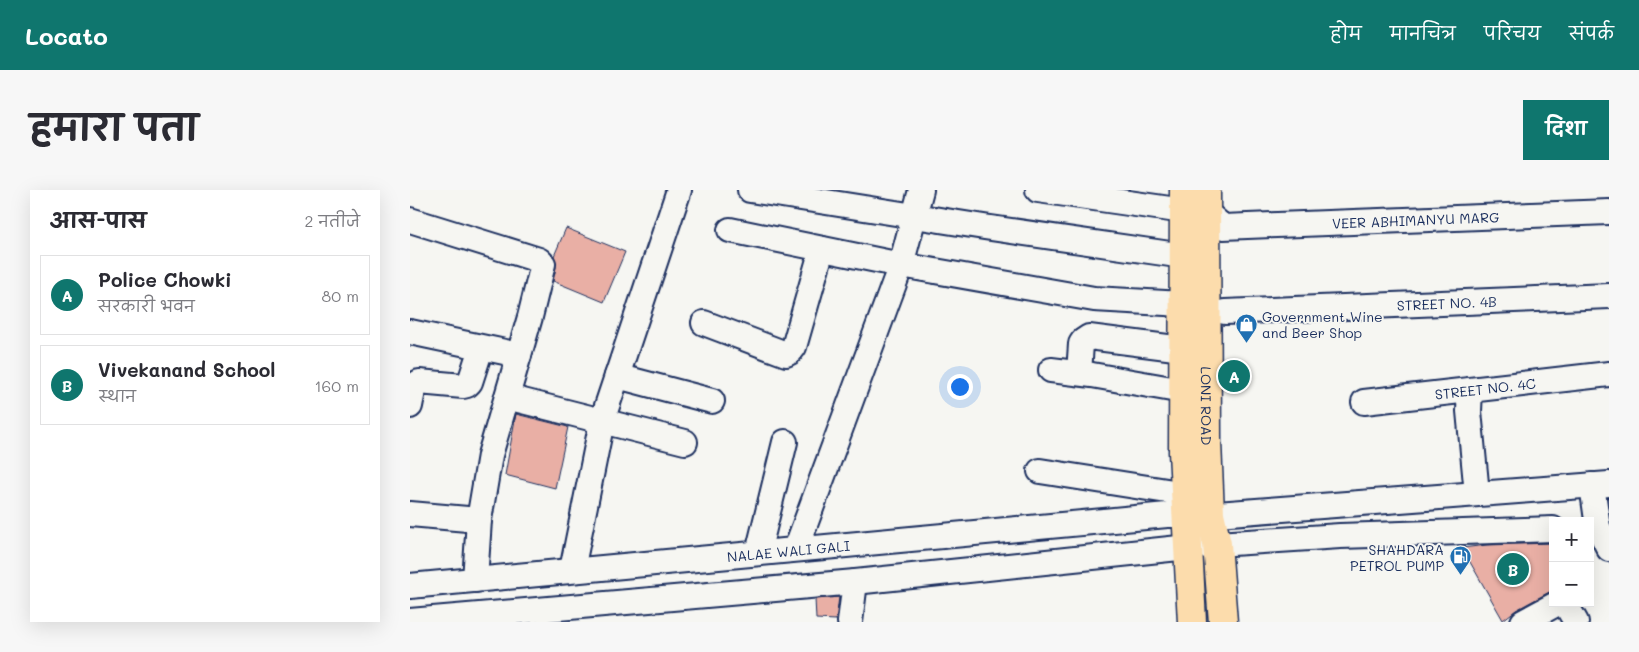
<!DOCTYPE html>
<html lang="hi">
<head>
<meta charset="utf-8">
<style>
  :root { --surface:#fff; --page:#f7f7f7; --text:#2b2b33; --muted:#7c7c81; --line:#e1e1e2; --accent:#0f766e }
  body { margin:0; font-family:Mali,"Playpen Sans Deva",sans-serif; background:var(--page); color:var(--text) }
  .controls { position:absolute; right:15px; bottom:15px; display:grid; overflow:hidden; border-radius:0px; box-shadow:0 5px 20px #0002 }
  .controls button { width:45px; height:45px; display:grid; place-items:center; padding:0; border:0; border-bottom:1px solid var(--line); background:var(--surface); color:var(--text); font:25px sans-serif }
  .you { position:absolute; left:549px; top:196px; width:18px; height:18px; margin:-12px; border:4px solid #fff; border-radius:50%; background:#1a73e8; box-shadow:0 0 0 8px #1a73e833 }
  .badge { display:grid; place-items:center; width:32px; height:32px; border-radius:50%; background:var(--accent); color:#fff; font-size:16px; font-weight:700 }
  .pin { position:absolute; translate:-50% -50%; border:2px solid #fff; box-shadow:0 1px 5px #0006 }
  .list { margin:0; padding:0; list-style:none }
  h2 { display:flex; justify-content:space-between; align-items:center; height:65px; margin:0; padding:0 20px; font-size:21px }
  h2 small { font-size:16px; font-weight:400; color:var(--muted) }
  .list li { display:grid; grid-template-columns:32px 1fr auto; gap:15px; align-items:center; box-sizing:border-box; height:80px; margin:0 10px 10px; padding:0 10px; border:1px solid var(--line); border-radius:0px }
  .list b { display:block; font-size:19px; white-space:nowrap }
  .list p { margin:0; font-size:16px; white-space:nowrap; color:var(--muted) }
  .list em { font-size:16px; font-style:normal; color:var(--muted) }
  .map { position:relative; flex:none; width:1199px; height:432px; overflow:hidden; border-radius:0px }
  header { display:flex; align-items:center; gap:30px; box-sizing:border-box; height:70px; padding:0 25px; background:var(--accent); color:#fff }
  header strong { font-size:24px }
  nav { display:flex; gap:28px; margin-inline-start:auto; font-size:18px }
  .intro { display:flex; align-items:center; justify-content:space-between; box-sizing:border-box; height:120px; padding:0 30px }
  h1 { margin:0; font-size:35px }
  .button { padding:12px 22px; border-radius:0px; background:var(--accent); color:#fff; font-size:18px; font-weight:700 }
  main { display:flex; gap:30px; padding:0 30px }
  aside { flex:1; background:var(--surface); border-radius:0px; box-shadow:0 5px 20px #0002 }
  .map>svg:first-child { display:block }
  .building { fill:#e9afa5; stroke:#1b2f5e }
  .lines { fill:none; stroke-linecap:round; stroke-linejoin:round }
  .minor-casing { stroke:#1b2f5e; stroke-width:28 }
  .trunk-casing { stroke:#1b2f5e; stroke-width:31 }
  .minor { stroke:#f6f6f2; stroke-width:24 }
  .trunk { stroke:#fcdcac; stroke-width:28 }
  .labels { text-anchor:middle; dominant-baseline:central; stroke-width:4; stroke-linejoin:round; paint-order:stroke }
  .street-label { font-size:14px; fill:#1b2f5e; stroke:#f6f6f2 }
  .poi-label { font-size:14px; fill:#1b2f5e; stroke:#f6f6f2; text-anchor:start }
</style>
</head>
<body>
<header>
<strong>Locato</strong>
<nav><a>होम</a><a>मानचित्र</a><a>परिचय</a><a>संपर्क</a></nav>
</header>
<div class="intro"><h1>हमारा पता</h1><a class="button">दिशा</a></div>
<main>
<aside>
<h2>आस-पास<small>2 नतीजे</small></h2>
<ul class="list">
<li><span class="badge">A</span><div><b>Police Chowki</b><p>सरकारी भवन</p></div><em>80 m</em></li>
<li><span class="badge">B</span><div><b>Vivekanand School</b><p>स्थान</p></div><em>160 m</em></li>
</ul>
</aside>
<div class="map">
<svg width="1199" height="432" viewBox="0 0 1199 432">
  <rect width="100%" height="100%" fill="#f6f6f2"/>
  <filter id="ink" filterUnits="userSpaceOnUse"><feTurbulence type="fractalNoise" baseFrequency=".02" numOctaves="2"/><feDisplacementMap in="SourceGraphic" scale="10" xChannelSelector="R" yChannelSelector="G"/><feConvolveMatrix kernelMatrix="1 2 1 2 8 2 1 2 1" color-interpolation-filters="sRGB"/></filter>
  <g filter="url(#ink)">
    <!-- building -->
    <g class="building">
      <polygon points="156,38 215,62 194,112 143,91 146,77 144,66"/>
      <polygon points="106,224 158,237 145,298 95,285"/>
      <polygon points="1143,353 1143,400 1106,420 1093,430 1052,358 1077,355"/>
      <polygon points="429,407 426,430 406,429 405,409"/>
    </g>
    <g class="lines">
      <defs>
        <g id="minor">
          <polyline points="340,0 574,37 774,66"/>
          <path id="s1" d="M628 0 774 21 796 22 813 37 1199 22"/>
          <polyline points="0,30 129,70 133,74 120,127 80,265 69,330 65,390"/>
          <polyline points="320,40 491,75 684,109 773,114"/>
          <path id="s2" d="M815 122 1199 106"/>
          <polyline points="294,133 376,164 380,162 384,157 412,59"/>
          <polyline points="0,142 109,165"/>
          <polyline points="641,180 682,185 773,201"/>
          <polyline points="669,183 671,154 673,151 679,147 773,159"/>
          <polyline points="207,186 302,211"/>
          <polyline points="1060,200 1059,221 1067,304"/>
          <polyline points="97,207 275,252"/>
          <path id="s3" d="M954 212 1199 184"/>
          <polyline points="0,216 4,196 9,192 53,196 57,195 60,192 71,158"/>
          <polyline points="630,281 776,304"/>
          <polyline points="1182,295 1188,337 1199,359"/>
          <polyline points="0,324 69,330"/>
          <polyline points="386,359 491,75 511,0"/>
          <polyline points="348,363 375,252"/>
          <polyline points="162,380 192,231 269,0"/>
          <path id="s4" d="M0 396 757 325H794L1199 294"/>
          <polyline points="1155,413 1166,432"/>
          <polyline points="0,431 445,392 807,354 930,346 1143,339"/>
          <polyline points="440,432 445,392"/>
          <polyline points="1113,432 1148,413"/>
        </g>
        <g id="trunk">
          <polyline points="774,0 773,262 782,432"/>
          <path id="s5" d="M796 0 797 252 800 324 807 354 813 432"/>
        </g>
      </defs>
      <!-- minor casing -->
      <use href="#minor" class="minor-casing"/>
      <!-- trunk casing -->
      <use href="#trunk" class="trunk-casing"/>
      <!-- minor -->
      <use href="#minor" class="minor"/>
      <!-- trunk -->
      <use href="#trunk" class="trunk"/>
    </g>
  </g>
  <!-- icons -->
  <defs>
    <symbol id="shop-pin" viewBox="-11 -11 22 30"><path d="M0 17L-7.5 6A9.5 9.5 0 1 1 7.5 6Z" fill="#1f6fb2" stroke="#f6f6f2"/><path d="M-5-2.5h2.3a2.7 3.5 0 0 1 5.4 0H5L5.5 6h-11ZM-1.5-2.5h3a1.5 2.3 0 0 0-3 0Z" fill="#fff"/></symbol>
    <symbol id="fuel-pin" viewBox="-11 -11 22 30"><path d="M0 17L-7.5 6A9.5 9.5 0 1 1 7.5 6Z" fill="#1f6fb2" stroke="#f6f6f2"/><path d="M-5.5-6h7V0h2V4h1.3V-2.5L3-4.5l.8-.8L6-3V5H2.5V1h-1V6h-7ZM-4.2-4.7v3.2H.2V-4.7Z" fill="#fff"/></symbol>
  </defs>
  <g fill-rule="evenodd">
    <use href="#shop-pin" x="824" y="122" width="25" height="34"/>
    <use href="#fuel-pin" x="1038" y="354" width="25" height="34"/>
  </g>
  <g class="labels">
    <!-- street labels -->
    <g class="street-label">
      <text stroke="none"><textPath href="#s1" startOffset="385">VEER ABHIMANYU MARG</textPath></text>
      <text stroke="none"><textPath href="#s2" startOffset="222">STREET NO. 4B</textPath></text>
      <text stroke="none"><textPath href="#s3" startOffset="122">STREET NO. 4C</textPath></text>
      <text stroke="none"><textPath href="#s5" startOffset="216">LONI ROAD</textPath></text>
      <text stroke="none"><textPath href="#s4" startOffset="380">NALAE WALI GALI</textPath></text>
    </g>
    <!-- poi labels -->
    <g class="poi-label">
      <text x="852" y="126">Government Wine<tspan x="852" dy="16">and Beer Shop</tspan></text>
      <text x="1034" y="359" text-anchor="end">SHAHDARA<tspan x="1034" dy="16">PETROL PUMP</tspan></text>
    </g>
  </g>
</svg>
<div class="controls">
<button>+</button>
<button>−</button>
</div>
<div class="you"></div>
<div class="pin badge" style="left:824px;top:186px">A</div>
<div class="pin badge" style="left:1103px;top:379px">B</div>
</div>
</main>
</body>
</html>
